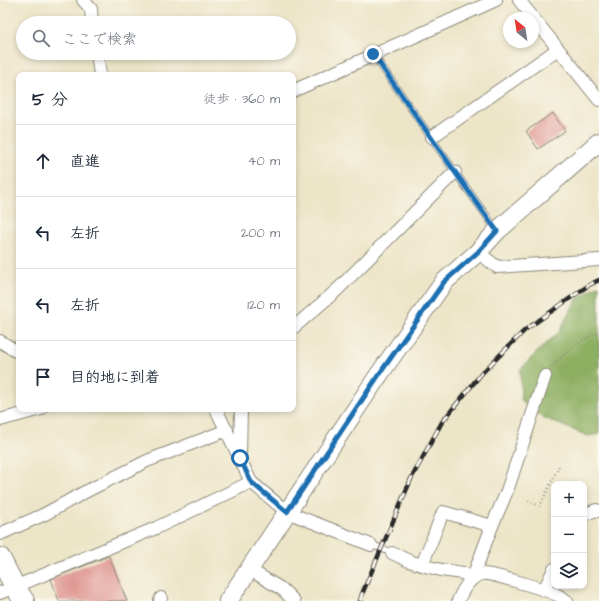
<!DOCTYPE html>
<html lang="ja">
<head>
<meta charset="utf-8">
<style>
  :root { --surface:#fff; --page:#f6f6f7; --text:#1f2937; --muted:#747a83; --line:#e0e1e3 }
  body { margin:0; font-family:"Architects Daughter","Klee One",sans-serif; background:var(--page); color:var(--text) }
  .controls { position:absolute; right:12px; bottom:12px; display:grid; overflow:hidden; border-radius:8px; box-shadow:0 2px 6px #0003 }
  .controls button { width:36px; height:36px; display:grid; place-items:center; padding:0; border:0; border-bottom:1px solid var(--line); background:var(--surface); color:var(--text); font:20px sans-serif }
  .compass { position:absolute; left:503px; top:12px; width:36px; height:36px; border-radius:50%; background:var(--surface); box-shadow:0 2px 6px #0003; rotate:330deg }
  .stop { position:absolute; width:12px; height:12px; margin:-9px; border:3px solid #1f6fb2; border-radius:50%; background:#fff }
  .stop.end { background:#1f6fb2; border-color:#fff; box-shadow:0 1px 4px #0008 }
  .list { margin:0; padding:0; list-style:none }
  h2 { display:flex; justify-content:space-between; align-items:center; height:52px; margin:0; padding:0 16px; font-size:17px }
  h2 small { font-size:13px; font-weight:400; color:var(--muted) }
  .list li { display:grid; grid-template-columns:26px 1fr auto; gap:12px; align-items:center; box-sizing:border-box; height:72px; padding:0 16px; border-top:1px solid var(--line) }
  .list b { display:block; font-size:15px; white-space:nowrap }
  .list em { font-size:13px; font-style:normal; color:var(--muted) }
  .icon { flex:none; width:22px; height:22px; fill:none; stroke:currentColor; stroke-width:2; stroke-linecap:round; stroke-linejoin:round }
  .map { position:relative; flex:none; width:599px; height:601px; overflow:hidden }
  .search { position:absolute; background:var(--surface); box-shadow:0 2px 6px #0003; left:16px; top:16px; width:280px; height:44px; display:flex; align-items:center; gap:10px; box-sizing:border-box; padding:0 14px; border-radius:22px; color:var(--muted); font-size:15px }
  .panel { position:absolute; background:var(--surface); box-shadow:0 2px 6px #0003; left:16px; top:72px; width:280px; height:340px; border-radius:8px }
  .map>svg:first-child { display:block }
  .forest { fill:#8daf62; stroke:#5c6d46 }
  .building { fill:#dc8e89 }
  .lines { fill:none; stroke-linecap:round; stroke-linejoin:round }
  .lane-casing { stroke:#8c887a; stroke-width:8 }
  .street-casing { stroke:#8c887a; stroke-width:14 }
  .secondary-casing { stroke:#8c887a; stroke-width:20 }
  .primary-casing { stroke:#8c887a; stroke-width:22 }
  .path { stroke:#8c887a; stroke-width:2; stroke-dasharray:1 3; stroke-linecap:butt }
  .lane { stroke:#fff; stroke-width:6 }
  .street { stroke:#fff; stroke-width:12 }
  .secondary { stroke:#fff; stroke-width:18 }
  .primary { stroke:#fff; stroke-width:20 }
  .rail-casing { stroke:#2b2b2b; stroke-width:4.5 }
  .rail { stroke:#fbf7ec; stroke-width:3; stroke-dasharray:9; stroke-linecap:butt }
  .route { stroke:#1f6fb2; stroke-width:5 }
</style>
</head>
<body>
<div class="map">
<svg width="599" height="601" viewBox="0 0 599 601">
  <rect width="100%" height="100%" fill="#fbf7ec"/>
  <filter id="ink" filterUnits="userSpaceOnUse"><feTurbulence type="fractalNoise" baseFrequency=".025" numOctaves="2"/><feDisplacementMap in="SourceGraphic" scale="8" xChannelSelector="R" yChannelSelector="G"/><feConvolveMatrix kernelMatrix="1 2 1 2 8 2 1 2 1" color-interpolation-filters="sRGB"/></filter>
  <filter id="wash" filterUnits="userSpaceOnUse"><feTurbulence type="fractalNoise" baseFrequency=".012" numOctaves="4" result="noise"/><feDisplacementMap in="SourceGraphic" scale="16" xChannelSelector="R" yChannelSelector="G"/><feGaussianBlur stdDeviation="0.9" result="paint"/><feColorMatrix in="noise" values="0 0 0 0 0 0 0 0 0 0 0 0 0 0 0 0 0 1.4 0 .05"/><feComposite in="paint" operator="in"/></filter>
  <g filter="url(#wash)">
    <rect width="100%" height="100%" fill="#ece5c8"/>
    <!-- forest -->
    <polygon class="forest" points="599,285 599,434 588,436 561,425 531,412 521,399 520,370 539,350 559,332 570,311 578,298"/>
    <g id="blocks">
      <!-- building -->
      <g class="building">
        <polygon points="553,113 565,131 538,149 526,131"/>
        <polygon points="109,556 127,601 59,601 51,579"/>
      </g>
    </g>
  </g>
  <g filter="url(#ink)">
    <use href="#blocks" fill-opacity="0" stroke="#8c887a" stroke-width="1"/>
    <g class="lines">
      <defs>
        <g id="lane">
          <polyline points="373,54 455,172 496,229"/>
          <polyline points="371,545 381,548 392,553"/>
        </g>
        <g id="street">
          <polyline points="83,0 91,9 92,23"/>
          <polyline points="519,0 599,100"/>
          <polyline points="97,53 100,75"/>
          <polyline points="293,91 496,0"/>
          <polyline points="432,137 558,49"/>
          <polyline points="478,252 497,267 599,260"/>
          <polyline points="293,328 337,290 455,172"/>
          <polyline points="0,341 19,353"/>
          <polyline points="216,409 251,482 287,512 371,545"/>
          <polyline points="0,420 41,409"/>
          <polyline points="240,454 241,409"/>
          <polyline points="584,515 596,510 599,511"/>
          <polyline points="0,534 45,514 85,492 147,461 227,430"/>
          <polyline points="392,553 409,561 422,565 441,570 463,573 472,579"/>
          <polyline points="422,565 443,512 492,526"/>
          <polyline points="249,569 283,590 294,601"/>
          <polyline points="472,579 492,526 507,491 545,376"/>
          <polyline points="544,590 554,569"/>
          <polyline points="0,593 156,528 251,482"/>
          <polyline points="160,601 161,598"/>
          <path d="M458 601C463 589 469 578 482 574 489 572 547 590 557 595 560 596 564 599 567 601"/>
        </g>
        <polyline id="secondary" points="228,601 378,376 444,282 478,252 497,231 599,142"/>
        <polyline id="primary" points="0,558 15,587 24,601"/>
      </defs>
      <!-- lane casing -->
      <use href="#lane" class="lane-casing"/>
      <!-- street casing -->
      <use href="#street" class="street-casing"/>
      <!-- secondary casing -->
      <use href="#secondary" class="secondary-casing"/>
      <!-- primary casing -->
      <use href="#primary" class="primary-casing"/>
      <!-- path -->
      <g class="path">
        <path d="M552 367C565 352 580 339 599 333"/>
        <polyline points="528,501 540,506 559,466"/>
      </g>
      <!-- lane -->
      <use href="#lane" class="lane"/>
      <!-- street -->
      <use href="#street" class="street"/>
      <!-- secondary -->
      <use href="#secondary" class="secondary"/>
      <!-- primary -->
      <use href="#primary" class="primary"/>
      <defs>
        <polyline id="rail" points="360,601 362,594 411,479 442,422 482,373 525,330 589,285 599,280"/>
      </defs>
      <!-- rail casing -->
      <use href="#rail" class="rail-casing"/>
      <!-- rail -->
      <use href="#rail" class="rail"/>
    </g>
  </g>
  <g class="lines" filter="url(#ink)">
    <!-- route -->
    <polyline class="route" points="240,458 251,482 287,512 378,376 444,282 478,252 497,231 455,172 373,54"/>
  </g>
</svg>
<div class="controls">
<button>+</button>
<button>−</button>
<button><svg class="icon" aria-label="layers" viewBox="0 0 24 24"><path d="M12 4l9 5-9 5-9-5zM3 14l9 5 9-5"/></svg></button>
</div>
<svg class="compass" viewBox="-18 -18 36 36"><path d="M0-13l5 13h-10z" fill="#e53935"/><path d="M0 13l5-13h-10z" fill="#747a83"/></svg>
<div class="stop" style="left:240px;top:458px"></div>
<div class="stop end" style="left:373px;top:54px"></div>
<div class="search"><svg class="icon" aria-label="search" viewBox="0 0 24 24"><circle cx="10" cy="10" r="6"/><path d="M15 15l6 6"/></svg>ここで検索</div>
<section class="panel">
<h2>5 分<small>徒歩 · 360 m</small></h2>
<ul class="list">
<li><svg class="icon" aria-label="ahead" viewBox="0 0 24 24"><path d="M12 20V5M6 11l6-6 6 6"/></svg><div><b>直進</b></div><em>40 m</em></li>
<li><svg class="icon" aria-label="left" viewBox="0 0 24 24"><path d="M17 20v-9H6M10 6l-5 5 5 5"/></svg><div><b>左折</b></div><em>200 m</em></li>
<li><svg class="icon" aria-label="left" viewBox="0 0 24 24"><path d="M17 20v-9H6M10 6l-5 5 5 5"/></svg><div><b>左折</b></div><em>120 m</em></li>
<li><svg class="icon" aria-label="arrive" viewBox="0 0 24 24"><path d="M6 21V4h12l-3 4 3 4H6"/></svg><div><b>目的地に到着</b></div></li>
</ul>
</section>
</div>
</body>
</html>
